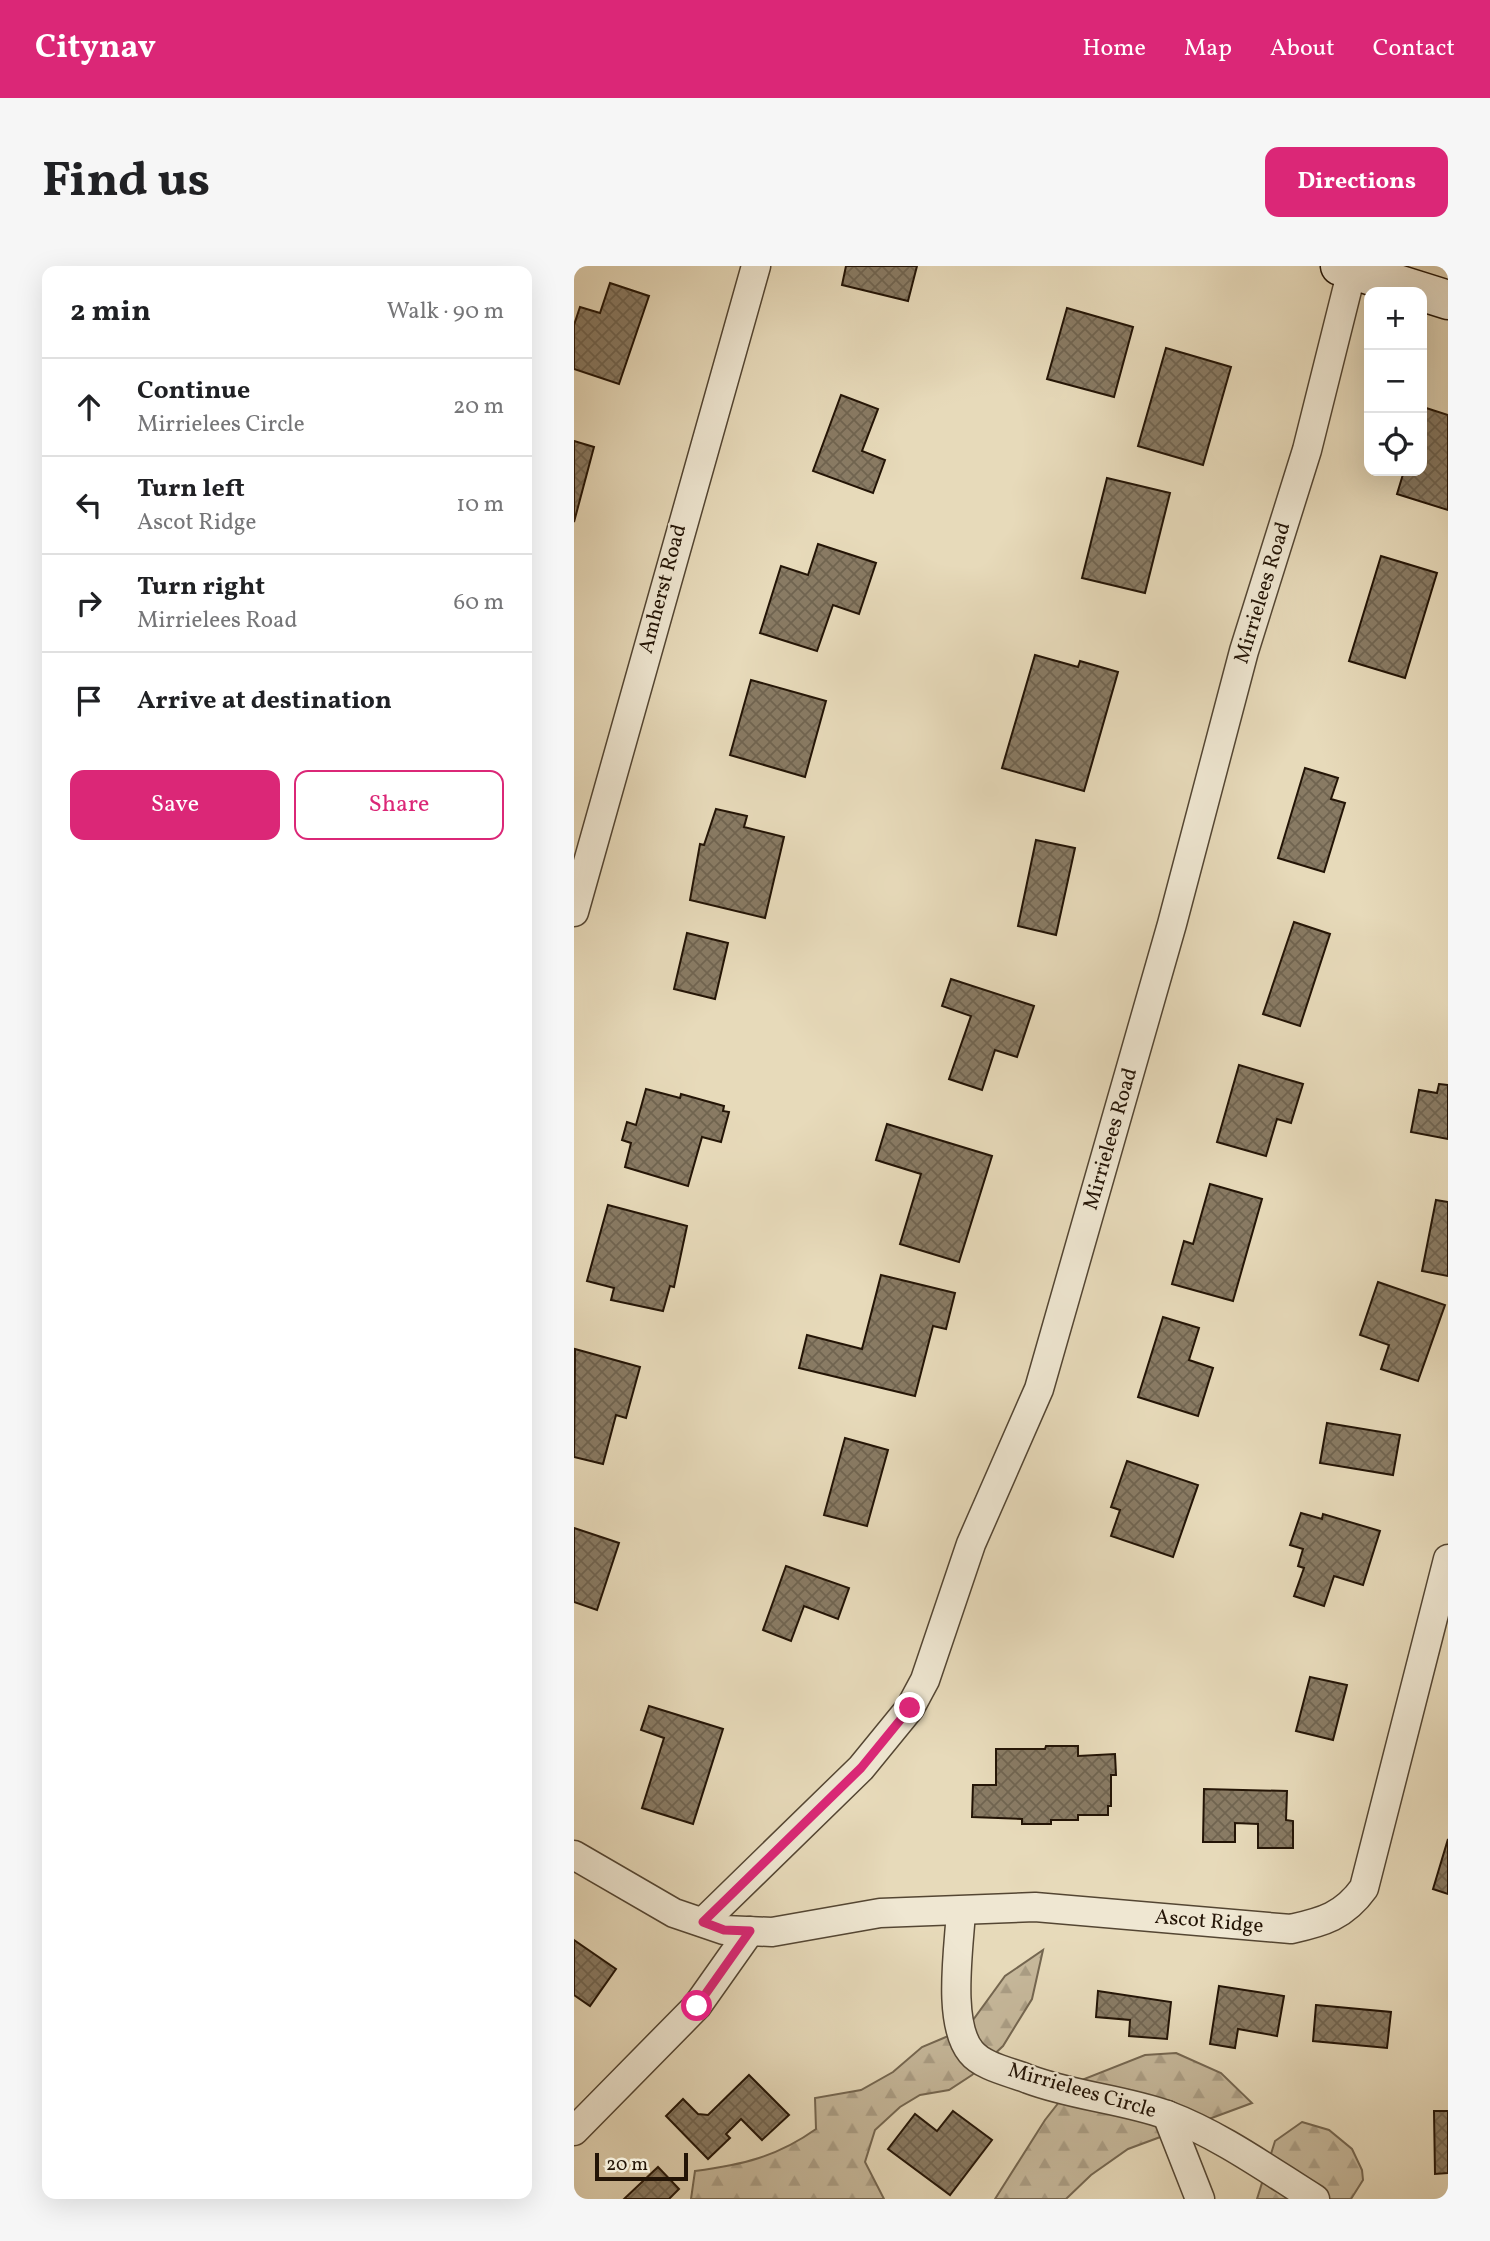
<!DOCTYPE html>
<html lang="en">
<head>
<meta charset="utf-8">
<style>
  :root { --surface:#fff; --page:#f6f6f6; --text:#202124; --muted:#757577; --line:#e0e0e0; --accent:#db2777 }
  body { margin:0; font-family:Vollkorn,serif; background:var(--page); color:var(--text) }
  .controls { position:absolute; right:21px; top:21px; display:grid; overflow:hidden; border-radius:14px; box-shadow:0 7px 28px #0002 }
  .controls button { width:63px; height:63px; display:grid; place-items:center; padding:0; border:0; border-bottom:2px solid var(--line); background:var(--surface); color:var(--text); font:35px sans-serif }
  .scale { position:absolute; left:21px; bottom:18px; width:93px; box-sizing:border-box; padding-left:7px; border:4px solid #231406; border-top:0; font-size:19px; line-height:24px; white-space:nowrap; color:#231406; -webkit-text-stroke:5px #efe7d2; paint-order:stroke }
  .stop { position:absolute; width:21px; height:21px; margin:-16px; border:5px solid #db2777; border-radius:50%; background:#fff }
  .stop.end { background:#db2777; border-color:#fff; box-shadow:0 2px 7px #0008 }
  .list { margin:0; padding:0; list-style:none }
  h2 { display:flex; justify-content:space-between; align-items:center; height:91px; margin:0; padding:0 28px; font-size:30px }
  h2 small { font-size:23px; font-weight:400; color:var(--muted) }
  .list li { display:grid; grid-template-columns:46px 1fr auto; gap:21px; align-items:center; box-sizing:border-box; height:98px; padding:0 28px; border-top:2px solid var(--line) }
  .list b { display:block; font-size:26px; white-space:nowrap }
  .list p { margin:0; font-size:23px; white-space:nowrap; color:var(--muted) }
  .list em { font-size:23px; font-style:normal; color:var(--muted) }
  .actions { display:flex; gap:14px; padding:21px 28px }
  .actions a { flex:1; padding:16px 0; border:2px solid var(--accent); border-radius:14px; text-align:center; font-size:24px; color:var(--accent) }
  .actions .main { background:var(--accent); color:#fff }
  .icon { flex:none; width:38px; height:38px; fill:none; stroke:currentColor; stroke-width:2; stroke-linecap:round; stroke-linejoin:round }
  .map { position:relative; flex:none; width:874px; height:1933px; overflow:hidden; border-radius:14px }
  header { display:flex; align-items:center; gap:42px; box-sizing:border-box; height:98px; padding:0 35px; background:var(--accent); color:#fff }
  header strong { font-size:33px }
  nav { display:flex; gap:38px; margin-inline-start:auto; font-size:24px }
  .intro { display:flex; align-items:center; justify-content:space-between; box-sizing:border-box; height:168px; padding:0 42px }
  h1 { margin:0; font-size:49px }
  .button { padding:18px 32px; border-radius:14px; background:var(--accent); color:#fff; font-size:24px; font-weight:700 }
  main { display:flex; gap:42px; padding:0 42px }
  aside { flex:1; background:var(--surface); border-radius:14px; box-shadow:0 7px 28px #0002 }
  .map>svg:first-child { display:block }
  .forest { fill:url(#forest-firs); stroke:#746650; stroke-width:2 }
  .building { fill:url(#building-cross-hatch); stroke:#231406; stroke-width:2 }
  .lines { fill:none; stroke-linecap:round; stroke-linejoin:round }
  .minor-casing { stroke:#544633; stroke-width:31 }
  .secondary-casing { stroke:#231406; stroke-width:41 }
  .minor { stroke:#efe7d2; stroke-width:28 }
  .secondary { stroke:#efe7d2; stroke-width:38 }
  .route { stroke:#db2777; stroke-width:9 }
  .labels { text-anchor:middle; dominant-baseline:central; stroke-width:5; stroke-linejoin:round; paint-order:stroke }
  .street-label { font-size:21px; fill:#231406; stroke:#efe7d2 }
</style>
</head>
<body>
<header>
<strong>Citynav</strong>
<nav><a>Home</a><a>Map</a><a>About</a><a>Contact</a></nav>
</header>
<div class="intro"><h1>Find us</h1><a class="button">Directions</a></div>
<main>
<aside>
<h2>2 min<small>Walk · 90 m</small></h2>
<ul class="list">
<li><svg class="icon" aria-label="ahead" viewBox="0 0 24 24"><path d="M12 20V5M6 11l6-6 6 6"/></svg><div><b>Continue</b><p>Mirrielees Circle</p></div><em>20 m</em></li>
<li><svg class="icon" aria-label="left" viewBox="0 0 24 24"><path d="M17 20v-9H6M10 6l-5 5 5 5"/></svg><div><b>Turn left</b><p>Ascot Ridge</p></div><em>10 m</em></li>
<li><svg class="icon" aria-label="right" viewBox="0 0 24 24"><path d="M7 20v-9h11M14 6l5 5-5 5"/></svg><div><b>Turn right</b><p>Mirrielees Road</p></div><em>60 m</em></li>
<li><svg class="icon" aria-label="arrive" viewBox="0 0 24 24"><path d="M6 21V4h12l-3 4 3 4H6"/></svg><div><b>Arrive at destination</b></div></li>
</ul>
<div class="actions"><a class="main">Save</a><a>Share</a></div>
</aside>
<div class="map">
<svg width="874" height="1933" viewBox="0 0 874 1933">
  <defs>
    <pattern id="forest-firs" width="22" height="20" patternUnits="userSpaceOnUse" patternTransform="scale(1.75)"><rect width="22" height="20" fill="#c6b89b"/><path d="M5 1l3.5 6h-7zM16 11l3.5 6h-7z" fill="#aa9d84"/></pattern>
    <pattern id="building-cross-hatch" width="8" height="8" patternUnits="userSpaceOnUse" patternTransform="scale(1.75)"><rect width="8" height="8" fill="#897b64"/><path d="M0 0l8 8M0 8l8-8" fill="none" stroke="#706450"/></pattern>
  </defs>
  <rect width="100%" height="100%" fill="#e7daba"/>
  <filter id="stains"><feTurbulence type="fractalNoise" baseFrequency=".00286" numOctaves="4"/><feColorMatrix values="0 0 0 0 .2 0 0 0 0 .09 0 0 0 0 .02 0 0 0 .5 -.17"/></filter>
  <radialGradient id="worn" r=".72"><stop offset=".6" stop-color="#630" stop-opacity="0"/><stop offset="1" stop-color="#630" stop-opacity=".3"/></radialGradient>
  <!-- forest -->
  <g class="forest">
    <path d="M469 1684 458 1733 429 1780 398 1809 375 1824 346 1829 326 1841 301 1864 291 1896 310 1933H117L121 1905C167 1899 203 1891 242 1863L241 1832 287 1824 319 1806 348 1781 379 1768 399 1754 431 1710Z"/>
    <polygon points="602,1787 647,1807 678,1837 554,1883 517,1909 492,1933 421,1933 471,1854 500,1817 571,1789"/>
    <polygon points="728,1856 755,1864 778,1883 788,1904 789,1914 777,1933 683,1933 701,1875"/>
  </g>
  <!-- building -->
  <g class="building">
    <polygon points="272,0 343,0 334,35 268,19"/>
    <polygon points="36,17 75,30 45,118 0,103 0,59 6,41 26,47"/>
    <polygon points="493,42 559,61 540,131 473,113"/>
    <polygon points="592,82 657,101 629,199 564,180"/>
    <polygon points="267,129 304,143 288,185 311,194 299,227 239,205"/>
    <polygon points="849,141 874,149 874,244 823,228 830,205 848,205"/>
    <polygon points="0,175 20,181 0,256"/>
    <polygon points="533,212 596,227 571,327 508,312"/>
    <polygon points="244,278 302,297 285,348 259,339 243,385 186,367 207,300 234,309"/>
    <polygon points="807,290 863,307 831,412 775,395"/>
    <polygon points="461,389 504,401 506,395 544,406 510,525 428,502"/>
    <polygon points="177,414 252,435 231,511 156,489"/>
    <polygon points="731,502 764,512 757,533 771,537 750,606 704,592"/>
    <polygon points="142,543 173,550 170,561 210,571 191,652 116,634 126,578 130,579"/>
    <polygon points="462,574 501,582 482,669 444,660"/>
    <polygon points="720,656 756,668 726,760 689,748"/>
    <polygon points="113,667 154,677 141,733 100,723"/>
    <polygon points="377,713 460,740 443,791 421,784 408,824 375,813 397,750 368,740"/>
    <polygon points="665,799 729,818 717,857 703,853 692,890 643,876"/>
    <polygon points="865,818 874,819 874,873 837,866 845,824 863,827"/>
    <polygon points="72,823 106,832 107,828 150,840 149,845 155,846 147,876 128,871 114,920 51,901 57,877 48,874 53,856 62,859"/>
    <polygon points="313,858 418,890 385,996 326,978 347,908 302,894"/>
    <polygon points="636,918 688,933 659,1035 598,1018 610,975 619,978"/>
    <polygon points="862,934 874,936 874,1010 848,1005"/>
    <polygon points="34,939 113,960 100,1021 96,1020 89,1045 37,1034 40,1022 13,1015"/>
    <polygon points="307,1009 381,1027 372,1063 359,1060 341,1130 225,1102 233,1069 288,1083"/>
    <polygon points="804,1016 871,1039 844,1115 807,1103 815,1079 786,1069"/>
    <polygon points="589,1051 625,1062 615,1094 639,1102 624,1150 564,1131"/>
    <polygon points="1,1083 66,1101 52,1152 42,1149 29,1198 0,1191"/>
    <polygon points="753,1157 826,1169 819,1209 746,1197"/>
    <polygon points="271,1172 314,1184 293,1260 250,1249"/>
    <polygon points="553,1195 624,1219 599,1291 537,1270 546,1244 537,1241"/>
    <polygon points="727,1247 748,1253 749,1248 806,1265 789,1319 760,1310 750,1340 720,1330 730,1302 724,1300 729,1283 716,1279"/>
    <polygon points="0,1262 45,1277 23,1344 0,1336"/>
    <polygon points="212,1300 275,1322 264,1353 230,1340 217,1375 189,1364"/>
    <polygon points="736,1411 773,1419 759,1474 722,1465"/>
    <polygon points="75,1440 149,1463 119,1558 68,1542 90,1472 67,1464"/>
    <polygon points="472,1480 504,1480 504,1490 541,1488 542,1509 537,1509 537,1540 534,1540 534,1549 504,1549 504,1554 477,1554 477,1558 448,1558 448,1553 398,1551 399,1519 422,1519 422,1483 471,1483"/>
    <polygon points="630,1523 713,1525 712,1554 719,1555 719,1582 684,1582 684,1558 661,1557 661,1576 629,1576"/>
    <polygon points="874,1573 874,1628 859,1623"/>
    <polygon points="0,1674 42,1703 16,1740 0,1729"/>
    <polygon points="645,1720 710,1730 703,1770 664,1763 661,1782 636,1778"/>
    <polygon points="524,1725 597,1736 593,1773 555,1770 556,1754 522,1751"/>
    <polygon points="742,1739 817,1746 813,1782 739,1775"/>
    <polygon points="175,1809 215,1849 188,1874 167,1853 152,1868 156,1872 134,1893 92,1850 109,1833 124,1848 134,1849"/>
    <polygon points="379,1845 418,1874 376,1929 314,1883 341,1848 363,1865"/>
    <polygon points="860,1845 874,1845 874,1907 861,1908"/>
    <polygon points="84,1901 105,1923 95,1933 50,1933"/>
  </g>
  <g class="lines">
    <defs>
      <g id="minor">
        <polyline points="0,646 182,0"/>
        <path d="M0 1589 100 1647 150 1664 198 1666 306 1647 461 1641 717 1663C749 1656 770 1650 790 1622L874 1293"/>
        <path d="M387 1645C385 1682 373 1757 397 1786 409 1801 437 1806 454 1813 499 1830 548 1833 593 1849 646 1869 693 1903 741 1933"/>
        <polyline points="129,1656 287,1502 336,1442 351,1414 397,1278 465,1123 598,658 670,385 733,184 778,4"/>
        <polyline points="593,1849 626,1933"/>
        <polyline points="0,1865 123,1740 176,1665"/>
      </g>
      <polyline id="secondary" points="766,0 874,34"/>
    </defs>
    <!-- minor casing -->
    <use href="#minor" class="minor-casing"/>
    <!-- secondary casing -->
    <use href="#secondary" class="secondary-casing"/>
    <!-- minor -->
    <use href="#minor" class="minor"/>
    <!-- secondary -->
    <use href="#secondary" class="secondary"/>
  </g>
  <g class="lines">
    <!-- route -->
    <polyline class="route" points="123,1740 176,1665 150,1664 129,1656 287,1502 336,1442"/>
  </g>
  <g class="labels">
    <!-- street labels -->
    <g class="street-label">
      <text transform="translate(89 323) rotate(-75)">Amherst Road</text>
      <text transform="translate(689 327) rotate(-73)">Mirrielees Road</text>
      <text transform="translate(537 873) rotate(-74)">Mirrielees Road</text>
      <text transform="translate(635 1656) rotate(5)">Ascot Ridge</text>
      <text transform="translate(508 1825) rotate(16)">Mirrielees Circle</text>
    </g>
  </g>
  <rect width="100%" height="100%" filter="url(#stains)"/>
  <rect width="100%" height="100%" fill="url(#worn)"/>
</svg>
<div class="controls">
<button>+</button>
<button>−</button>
<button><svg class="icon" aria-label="locate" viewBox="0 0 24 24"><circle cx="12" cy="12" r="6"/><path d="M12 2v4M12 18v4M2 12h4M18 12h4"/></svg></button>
</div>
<div class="scale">20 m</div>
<div class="stop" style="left:123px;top:1740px"></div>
<div class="stop end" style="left:336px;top:1442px"></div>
</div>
</main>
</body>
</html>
